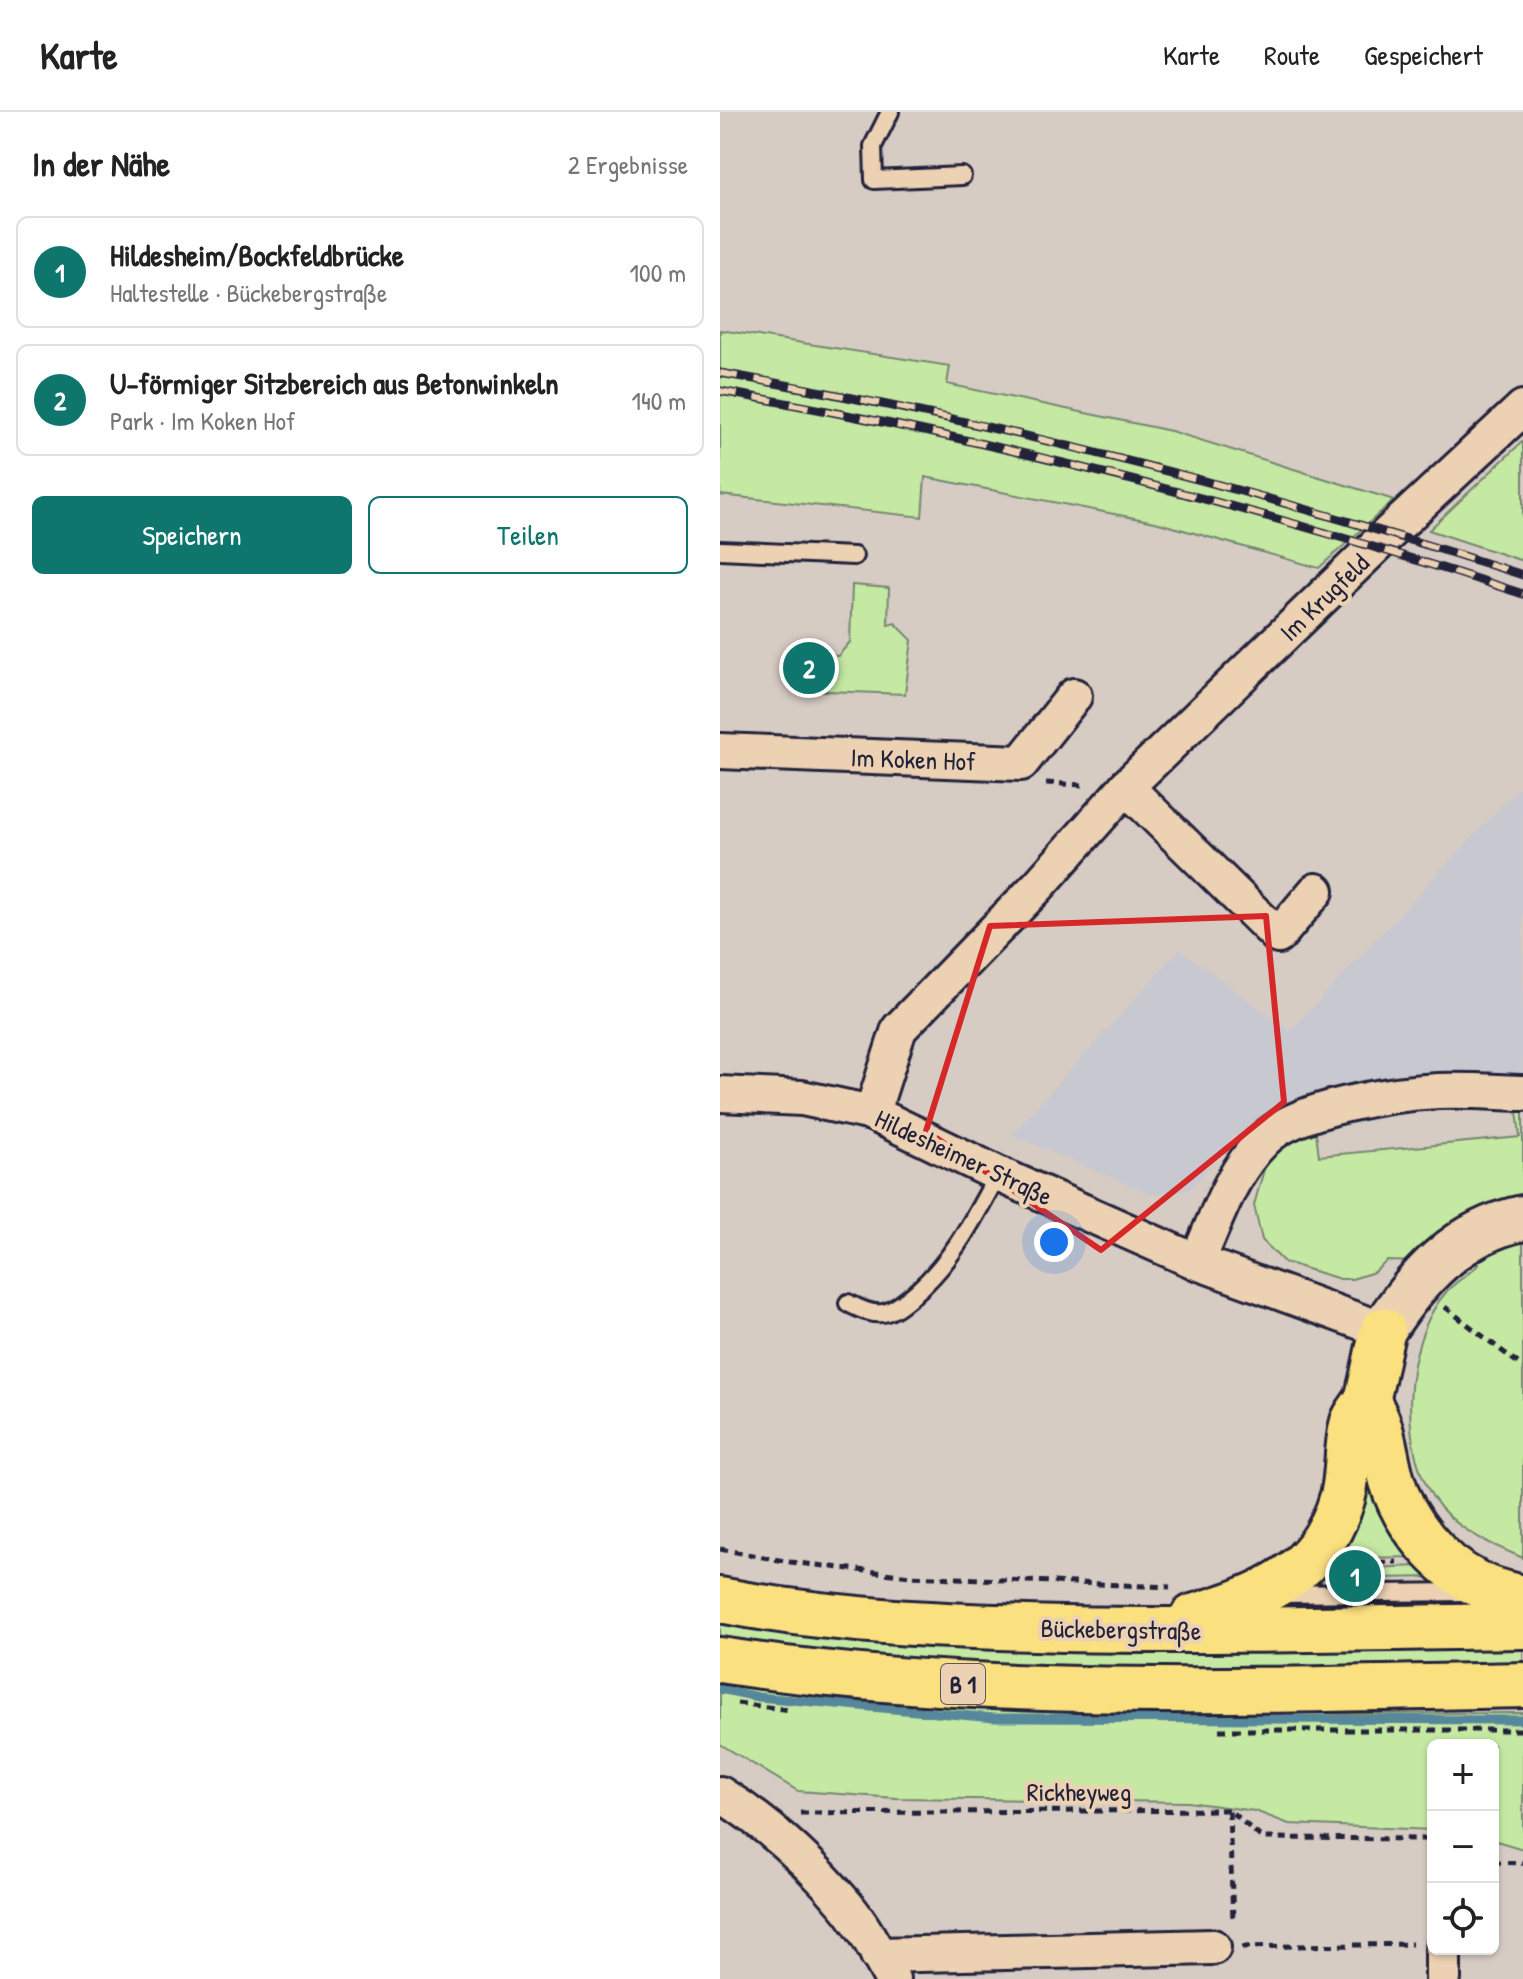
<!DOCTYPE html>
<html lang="de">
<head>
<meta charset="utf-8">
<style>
  :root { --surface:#fff; --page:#f6f6f6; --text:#222; --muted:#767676; --line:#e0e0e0; --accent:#0f766e }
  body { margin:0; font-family:"Patrick Hand",sans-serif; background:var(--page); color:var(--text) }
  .controls { position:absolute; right:24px; bottom:24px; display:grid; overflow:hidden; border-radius:12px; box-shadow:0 2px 6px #0004 }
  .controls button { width:72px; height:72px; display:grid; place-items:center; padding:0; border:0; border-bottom:2px solid var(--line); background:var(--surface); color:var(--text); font:40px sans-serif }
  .you { position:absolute; left:334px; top:1130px; width:28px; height:28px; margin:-20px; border:6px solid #fff; border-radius:50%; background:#1a73e8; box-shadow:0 0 0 12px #1a73e833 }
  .badge { display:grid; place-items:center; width:52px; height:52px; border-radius:50%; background:var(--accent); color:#fff; font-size:26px; font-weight:700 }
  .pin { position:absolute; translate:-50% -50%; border:4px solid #fff; box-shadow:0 2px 8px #0006 }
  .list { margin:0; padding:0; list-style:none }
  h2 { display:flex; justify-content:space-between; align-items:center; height:104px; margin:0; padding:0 32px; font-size:34px }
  h2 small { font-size:26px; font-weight:400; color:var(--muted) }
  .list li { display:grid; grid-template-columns:52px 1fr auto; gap:24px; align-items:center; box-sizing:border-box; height:112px; margin:0 16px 16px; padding:0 16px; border:2px solid var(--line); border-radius:12px }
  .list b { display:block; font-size:30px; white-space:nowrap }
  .list p { margin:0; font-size:26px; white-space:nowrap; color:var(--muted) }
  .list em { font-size:26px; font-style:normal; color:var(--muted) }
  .actions { display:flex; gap:16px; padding:24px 32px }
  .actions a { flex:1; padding:18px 0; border:2px solid var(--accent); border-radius:12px; text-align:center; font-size:28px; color:var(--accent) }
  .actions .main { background:var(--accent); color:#fff }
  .icon { flex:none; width:44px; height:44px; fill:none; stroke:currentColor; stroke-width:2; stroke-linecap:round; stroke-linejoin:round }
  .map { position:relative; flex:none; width:803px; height:1867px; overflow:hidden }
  header { display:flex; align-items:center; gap:48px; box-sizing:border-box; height:112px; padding:0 40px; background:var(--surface); border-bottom:2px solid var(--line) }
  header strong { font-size:38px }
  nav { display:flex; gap:44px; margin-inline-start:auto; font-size:28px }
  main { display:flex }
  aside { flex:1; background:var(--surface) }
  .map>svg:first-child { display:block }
  .built { fill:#c8c8d0 }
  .green { fill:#c5e9a3; stroke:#74866f; stroke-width:2 }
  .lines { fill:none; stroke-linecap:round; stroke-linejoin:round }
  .stream { stroke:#57879a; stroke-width:9 }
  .lane-casing { stroke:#22223b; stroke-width:22 }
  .street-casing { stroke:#22223b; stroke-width:40 }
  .secondary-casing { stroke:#22223b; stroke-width:50 }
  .highway-casing { stroke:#22223b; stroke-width:50 }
  .path { stroke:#22223b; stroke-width:5; stroke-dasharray:8 6; stroke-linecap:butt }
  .lane { stroke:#ecd1b3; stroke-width:16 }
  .street { stroke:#ecd1b3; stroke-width:34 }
  .secondary { stroke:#ecd1b3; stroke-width:44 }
  .highway { stroke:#fbe080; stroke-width:44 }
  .rail-casing { stroke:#22223b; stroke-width:9 }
  .rail { stroke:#ecd1b3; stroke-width:6; stroke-dasharray:18; stroke-linecap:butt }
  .marked { fill:none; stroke:#d62828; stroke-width:6; stroke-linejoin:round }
  .labels { text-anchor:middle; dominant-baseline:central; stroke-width:8; stroke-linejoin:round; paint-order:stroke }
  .shield { fill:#ecd1b3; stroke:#5f565f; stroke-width:2 }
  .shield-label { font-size:24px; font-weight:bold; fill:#22223b }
  .street-label { font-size:26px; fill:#22223b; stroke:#ecd1b3 }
</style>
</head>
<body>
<header>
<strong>Karte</strong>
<nav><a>Karte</a><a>Route</a><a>Gespeichert</a></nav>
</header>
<main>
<aside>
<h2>In der Nähe<small>2 Ergebnisse</small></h2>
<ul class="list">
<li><span class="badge">1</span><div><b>Hildesheim/Bockfeldbrücke</b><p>Haltestelle · Bückebergstraße</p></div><em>100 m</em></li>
<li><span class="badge">2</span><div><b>U-förmiger Sitzbereich aus Betonwinkeln</b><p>Park · Im Koken Hof</p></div><em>140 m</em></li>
</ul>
<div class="actions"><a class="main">Speichern</a><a>Teilen</a></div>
</aside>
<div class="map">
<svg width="803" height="1867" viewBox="0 0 803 1867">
  <rect width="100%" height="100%" fill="#d7ccc4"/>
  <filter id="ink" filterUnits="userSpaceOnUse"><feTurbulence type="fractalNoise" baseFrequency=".0125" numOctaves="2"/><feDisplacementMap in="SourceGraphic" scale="16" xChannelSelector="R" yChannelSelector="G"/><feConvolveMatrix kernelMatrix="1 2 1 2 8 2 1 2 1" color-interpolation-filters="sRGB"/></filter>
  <g filter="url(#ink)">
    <!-- built -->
    <polygon class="built" points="803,671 803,999 712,997 596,1020 513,1024 471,1077 433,1083 291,1023 460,837 570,919"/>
    <!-- green -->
    <g class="green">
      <polygon points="0,218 230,254 227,272 451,319 674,388 599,456 435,410 205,365 202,405 0,383"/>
      <polygon points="803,329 803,449 709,418"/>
      <polygon points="132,473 169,476 168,513 175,511 192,528 185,582 80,578 61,562 60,551 81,541 118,544 130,530"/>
      <path d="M797 998 803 999V1446C773 1433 743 1421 721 1396 676 1344 682 1229 727 1179 737 1169 750 1161 759 1152L667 1149 654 1160 632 1167H620L564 1150 542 1128 534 1093 545 1054 567 1029 596 1020 599 1044 800 1025Z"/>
      <polygon points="640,1349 693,1445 635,1446 607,1441"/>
      <polygon points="599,1453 622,1457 702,1454 733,1472 713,1472 713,1465 602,1467 601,1474 577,1474"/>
      <polygon points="731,1487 764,1489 769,1493 546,1499 567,1490"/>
      <polygon points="0,1505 803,1532 803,1551 484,1557 235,1553 0,1527"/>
      <polygon points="0,1561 269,1591 623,1602 803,1601 803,1737 773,1728 773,1633 713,1633 713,1718 569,1712 535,1699 468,1690 176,1686 78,1679 0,1632"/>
    </g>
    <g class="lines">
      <!-- stream -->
      <polyline class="stream" points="0,1577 38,1585 274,1606 803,1608"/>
      <defs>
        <g id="lane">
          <polyline points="170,0 153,34 154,68 242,64"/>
          <polyline points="0,438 134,444"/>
          <path d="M128 1191C138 1196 151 1203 163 1201 175 1199 185 1189 194 1182 233 1149 254 1106 278 1062"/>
          <polyline points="562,1482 747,1480"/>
        </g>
        <g id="street">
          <polyline points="0,639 301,651 354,584"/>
          <polyline points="406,675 558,824 596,779"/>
          <polyline points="0,982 82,986 152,1001 278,1062 477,1150 663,1218"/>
          <polyline points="152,1001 179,917 319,773 406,675 670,420 803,296"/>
          <path d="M477 1150C496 1108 510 1061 544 1028 575 996 674 981 718 979 746 978 775 980 803 981"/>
          <path d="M0 1682C47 1711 90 1750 126 1793 144 1814 158 1842 172 1867"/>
          <polyline points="158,1843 493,1835"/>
          <polyline points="723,1867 723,1837"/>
        </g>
        <path id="secondary" d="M663 1218C697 1165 739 1119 803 1106"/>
        <g id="highway">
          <path d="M647 1288C665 1319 663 1337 672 1369 684 1410 718 1452 756 1471 771 1479 787 1482 803 1486"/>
          <path d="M0 1488C113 1510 229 1514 343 1517 496 1520 650 1516 803 1514"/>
          <path d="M473 1505C544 1483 601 1463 623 1384 629 1360 626 1333 633 1310 636 1301 645 1294 648 1284 654 1262 657 1240 663 1218"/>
          <path d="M0 1548C265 1589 536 1578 803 1573"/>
        </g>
      </defs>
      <!-- lane casing -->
      <use href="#lane" class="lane-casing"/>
      <!-- street casing -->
      <use href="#street" class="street-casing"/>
      <!-- secondary casing -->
      <use href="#secondary" class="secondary-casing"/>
      <!-- highway casing -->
      <use href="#highway" class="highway-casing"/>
      <!-- path -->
      <g class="path">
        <polyline points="326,671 364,673"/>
        <polyline points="725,1195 803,1255"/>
        <polyline points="0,1437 70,1450 190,1464 450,1475"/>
        <polyline points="631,1451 677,1450"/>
        <polyline points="17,1591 70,1598"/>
        <polyline points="499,1618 803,1618"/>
        <polyline points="509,1699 513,1809"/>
        <polyline points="80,1701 509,1698 542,1726 713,1727"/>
        <polyline points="773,1750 803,1751"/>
        <polyline points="522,1835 692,1832"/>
      </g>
      <!-- lane -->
      <use href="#lane" class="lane"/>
      <!-- street -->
      <use href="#street" class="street"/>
      <!-- secondary -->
      <use href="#secondary" class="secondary"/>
      <!-- highway -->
      <use href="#highway" class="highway"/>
      <defs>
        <g id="rail">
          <path d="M0 261C272 308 540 379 803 463"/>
          <path d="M0 279C272 327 541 396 803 482"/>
        </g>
      </defs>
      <!-- rail casing -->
      <use href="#rail" class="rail-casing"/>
      <!-- rail -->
      <use href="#rail" class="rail"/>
    </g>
  </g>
  <!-- marked area -->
  <path class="marked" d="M546 804 564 990 381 1138 206 1019 270 814Z"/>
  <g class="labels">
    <!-- shield labels -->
    <rect class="shield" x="221" y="1552" width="44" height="40" rx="6"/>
    <g class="shield-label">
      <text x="243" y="1572">B 1</text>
    </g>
    <!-- street labels -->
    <g class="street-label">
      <text transform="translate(604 485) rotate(-44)">Im Krugfeld</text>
      <text transform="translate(193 647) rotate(2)">Im Koken Hof</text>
      <text transform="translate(244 1045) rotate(25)">Hildesheimer Straße</text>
      <text transform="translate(401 1517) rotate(1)">Bückebergstraße</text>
      <text x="359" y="1679">Rickheyweg</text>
    </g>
  </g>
</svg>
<div class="controls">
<button>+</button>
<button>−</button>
<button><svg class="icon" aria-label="locate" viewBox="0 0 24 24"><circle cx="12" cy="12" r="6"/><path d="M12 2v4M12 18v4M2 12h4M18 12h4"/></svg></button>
</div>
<div class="you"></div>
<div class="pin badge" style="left:635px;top:1464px">1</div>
<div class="pin badge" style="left:89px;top:556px">2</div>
</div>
</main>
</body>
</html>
